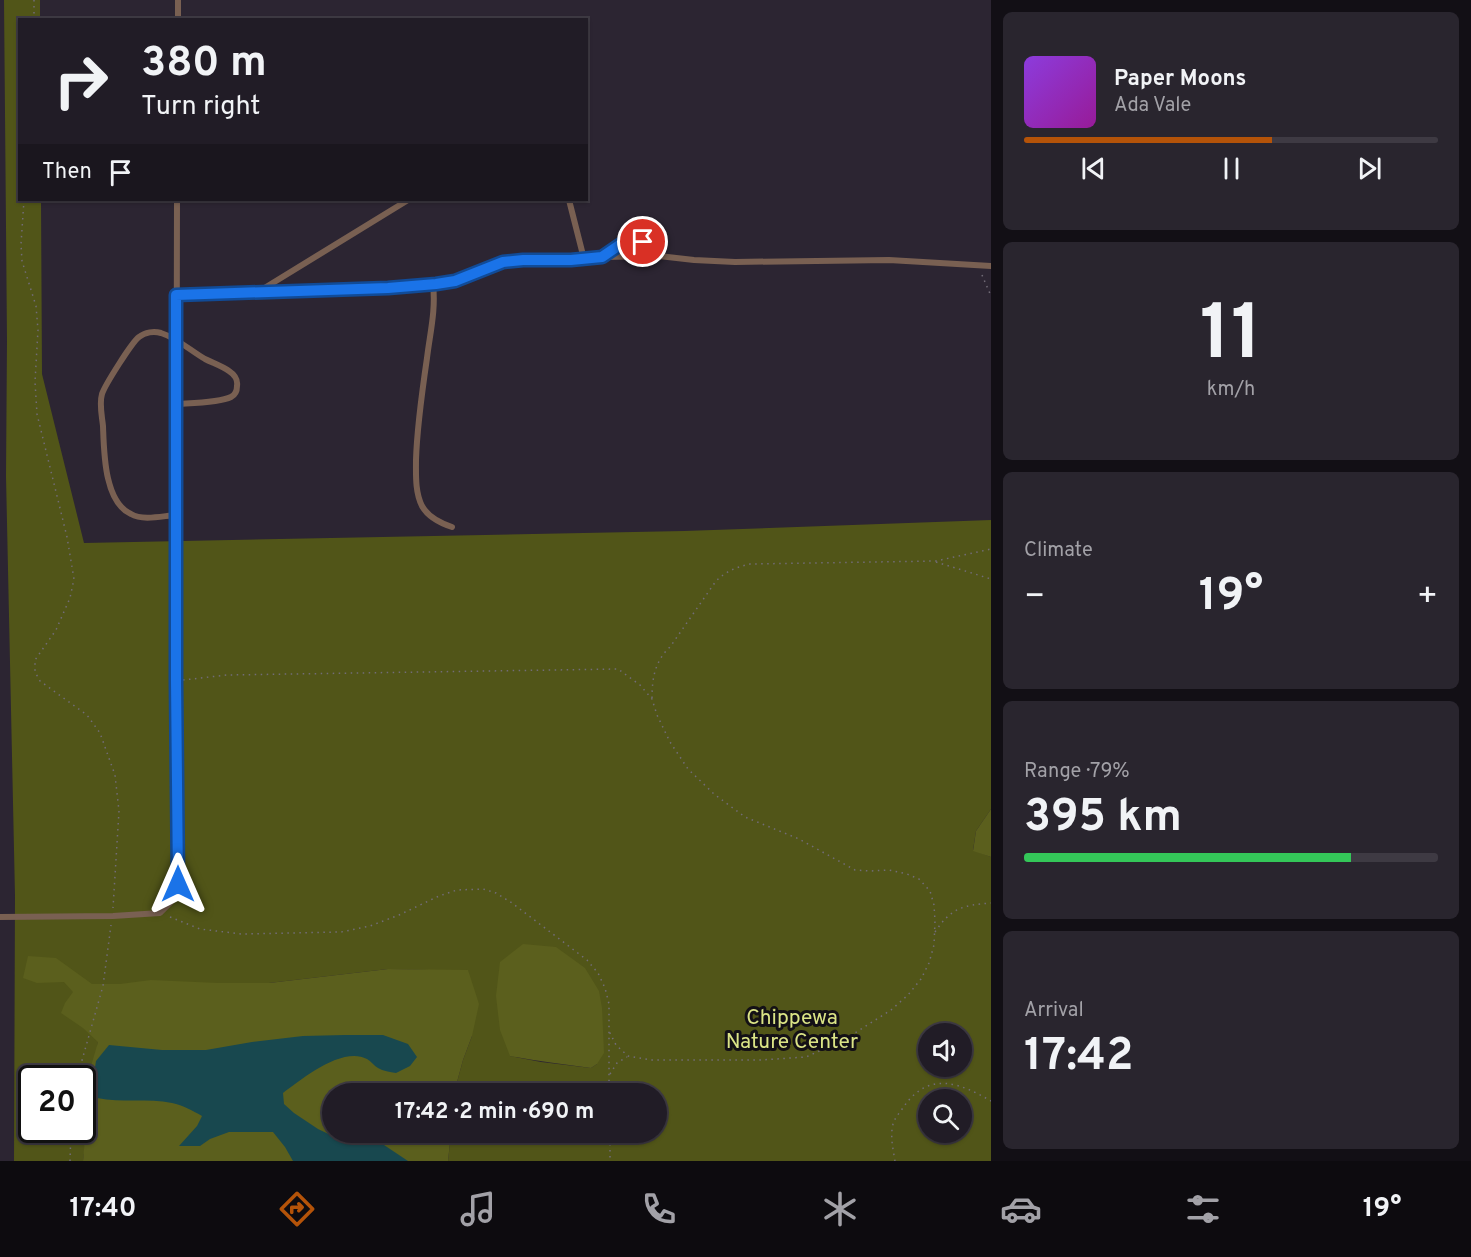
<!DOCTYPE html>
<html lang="en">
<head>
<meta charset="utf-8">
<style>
  body { margin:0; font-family:Overpass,sans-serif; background:#29252e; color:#f1f3f6; height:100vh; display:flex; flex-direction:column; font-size:22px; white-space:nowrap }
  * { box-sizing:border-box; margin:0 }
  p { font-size:20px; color:#a2a1a7 }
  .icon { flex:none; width:33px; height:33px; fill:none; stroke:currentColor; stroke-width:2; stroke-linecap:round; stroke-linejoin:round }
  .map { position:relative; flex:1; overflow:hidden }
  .details { display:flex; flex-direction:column; gap:12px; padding:12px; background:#120f15; width:480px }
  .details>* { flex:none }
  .hud { position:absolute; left:18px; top:18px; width:570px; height:183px; border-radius:0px; box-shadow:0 2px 4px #0004,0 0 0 2px #3e3a43; background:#211c26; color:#f1f3f6; overflow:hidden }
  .buttons { position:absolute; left:918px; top:1023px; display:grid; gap:12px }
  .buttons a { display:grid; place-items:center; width:54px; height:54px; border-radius:50%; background:#211c26; box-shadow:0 2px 4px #0004,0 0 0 2px #3e3a43; font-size:30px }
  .speed { position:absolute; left:18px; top:1065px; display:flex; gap:12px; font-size:30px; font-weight:700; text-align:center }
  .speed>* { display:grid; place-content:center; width:78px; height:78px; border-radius:50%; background:#211c26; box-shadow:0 2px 4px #0004,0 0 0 2px #3e3a43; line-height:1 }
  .speed .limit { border:3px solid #111; border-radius:9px; background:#fff; color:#111 }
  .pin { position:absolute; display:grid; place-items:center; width:51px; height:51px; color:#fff; margin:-26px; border:3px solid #fff; border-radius:50%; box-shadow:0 2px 6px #0007 }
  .me { position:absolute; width:66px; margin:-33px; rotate:0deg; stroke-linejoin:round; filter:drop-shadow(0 0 4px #0008) }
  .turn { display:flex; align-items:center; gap:21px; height:126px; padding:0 24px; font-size:27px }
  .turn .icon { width:78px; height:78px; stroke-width:2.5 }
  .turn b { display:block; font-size:42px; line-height:51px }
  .then { display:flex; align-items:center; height:57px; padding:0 24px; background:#0003; gap:12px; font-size:22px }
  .big { font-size:45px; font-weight:700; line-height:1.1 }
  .details .card { flex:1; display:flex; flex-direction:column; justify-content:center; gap:9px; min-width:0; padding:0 21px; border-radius:9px; background:#29252e }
  .details .dial { align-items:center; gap:0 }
  .dial b { font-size:78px; line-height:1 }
  .song { display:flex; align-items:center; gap:18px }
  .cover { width:72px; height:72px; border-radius:9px; background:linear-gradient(135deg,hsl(270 70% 55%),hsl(300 70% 35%)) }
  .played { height:6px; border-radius:3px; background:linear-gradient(90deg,#b45309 60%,#3e3a43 60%) }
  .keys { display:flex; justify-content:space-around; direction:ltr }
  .heat { display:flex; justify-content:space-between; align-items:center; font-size:33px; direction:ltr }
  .charge { height:9px; border-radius:4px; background:linear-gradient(90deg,#34c759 79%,#3e3a43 0) }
  .trip { position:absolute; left:322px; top:1083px; width:345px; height:60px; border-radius:30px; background:#211c26; box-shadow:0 2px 4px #0004,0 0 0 2px #3e3a43; font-weight:700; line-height:60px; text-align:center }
  .dock { display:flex; height:96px; justify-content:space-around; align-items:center; background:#0d0b0f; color:#a2a1a7 }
  .dock .icon { width:42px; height:42px }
  .dock .current { color:#b45309 }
  .dock b { font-size:27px; color:#f1f3f6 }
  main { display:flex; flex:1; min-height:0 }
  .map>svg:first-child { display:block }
</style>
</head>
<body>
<main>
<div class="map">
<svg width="991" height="1161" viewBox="0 0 991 1161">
  <rect width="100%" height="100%" fill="#2c2532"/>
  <path fill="#515518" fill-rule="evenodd" d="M4,0h36v19l-20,1v180h21l1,174 42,169 600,-12 307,-11v289l-15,22 -3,19 18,7v304h-543l3,-28 206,-1v-38l-203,-1 9,-33 9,-24 -4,-65 -80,-2 -119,14h-51l-120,59 -15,119h-69l1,-265 -9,-420 1,-136zM928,1034h34v32h-34zM510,1056l87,8 -6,4 -50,-6zM32,1078h50v52h-50zM928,1100h34v32h-34z"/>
  <g fill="#5b5f1d">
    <polygon points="991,809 991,857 973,851 976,831"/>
    <path d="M523,944l33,3 29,21 14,23 3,17 2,45 -7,11 -6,4c-27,-4 -54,-7 -81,-12l-10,-26 -4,-34 4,-34z"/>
    <polygon points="28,956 56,958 92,984 120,984 151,980 218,983 269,983 388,969 468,970 479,1004 472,1036 463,1060 454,1093 333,1094 333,1132 451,1133 448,1161 83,1161 85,1137 85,1087 98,1042 83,1028 61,1013 65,1003 73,992 64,982 37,983 23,978"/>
  </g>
  <path fill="#18484f" d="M345,1035h38l25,9 9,13 -7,9 -14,7c-6,-1 -13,-2 -18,-5 -4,-2 -7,-7 -11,-9 -25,-13 -65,20 -84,34l1,11 10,9 24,16 23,11 23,4 20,1 24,16h-115l-8,-14 -12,-15h-44l-19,7 -10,7h-21l18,-20 5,-10c-9,-5 -19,-11 -30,-13 -24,-5 -50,0 -75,-5l-5,-11 4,-26 13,-16 53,5h44l46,-8 51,-6z"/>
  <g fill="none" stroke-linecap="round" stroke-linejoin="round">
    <g stroke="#726c77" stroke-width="1.5" stroke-dasharray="1.5 4.5" stroke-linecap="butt">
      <polyline points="34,0 34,20"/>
      <polyline points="24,200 21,244 22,261 36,306 38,330 35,382 37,414 67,537 74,579 70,598 56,630 35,660 35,672 40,681 87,715 100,733 115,775 119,811 113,908"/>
      <polyline points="982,275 991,296"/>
      <polyline points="936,562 991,579"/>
      <polyline points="183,680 227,675 618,669 640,685 652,699 657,715 670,742 688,769 714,794 745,817 799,839 855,870 871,871 889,870 907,874 919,879 930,891 934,905 935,921 934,945 929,963 921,979 908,995 891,1010 844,1040 806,1057 761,1060 651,1060 628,1056 616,1045 609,1031"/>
      <path d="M652,698c0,-20 3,-37 18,-51l46,-66c10,-10 21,-14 34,-17l186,-3 55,-12"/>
      <polyline points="170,917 200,929 241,934 341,932 370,926 399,915 439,896 457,890 483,889 496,893 512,903 587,960 598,973 605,988 609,1004 609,1094"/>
      <path d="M935,932c16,-24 28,-27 56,-29"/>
      <polyline points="610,1074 617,1063 627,1057"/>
      <polyline points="77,1078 103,986 111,925"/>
      <polyline points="610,1132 610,1161"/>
      <polyline points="70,1161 71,1130"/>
      <path d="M895,1161c-2,-12 -5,-25 -2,-37 2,-7 8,-13 12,-19 25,-34 55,-22 86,-4"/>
    </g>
    <g stroke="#796052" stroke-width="6">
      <polyline points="178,0 178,20"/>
      <polyline points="569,200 584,259"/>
      <path d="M602,257c27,-19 30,-27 57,-1"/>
      <path d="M433,284c3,26 -3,49 -6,74 -5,34 -10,68 -11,102 0,15 -1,32 6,46 6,11 18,17 30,21"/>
      <polyline points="258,292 408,200"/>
      <polyline points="176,295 408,287 455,281 503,262 523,260 571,260 602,257 659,256 694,260 735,262 889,260 991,266"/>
      <path d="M176,515c-14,1 -33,6 -45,-1 -27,-12 -27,-63 -28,-88 -1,-10 -4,-22 -1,-32 3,-9 30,-52 37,-57 6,-5 15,-6 22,-4 16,5 30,18 44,26 8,4 17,7 24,12 6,4 9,8 8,15 0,5 -2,9 -6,11 -12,6 -41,6 -55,7"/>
      <polyline points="0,917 113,916 160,913 172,901 178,884 176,681 177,200"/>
    </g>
  </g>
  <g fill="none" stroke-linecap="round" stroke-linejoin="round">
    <defs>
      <polyline id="route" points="178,884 176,681 176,295 388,288 436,284 455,281 503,262 523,260 571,260 602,257 624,242 638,239 643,242"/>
    </defs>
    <use href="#route" stroke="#114b97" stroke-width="15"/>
    <use href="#route" stroke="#1a73e8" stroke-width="10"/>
  </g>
  <g text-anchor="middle" stroke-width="6" stroke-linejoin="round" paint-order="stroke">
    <g font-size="21" fill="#dbe486" stroke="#131016">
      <text x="792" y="1024">Chippewa<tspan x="792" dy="24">Nature Center</tspan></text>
    </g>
  </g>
</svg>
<div class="buttons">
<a><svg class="icon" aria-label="sound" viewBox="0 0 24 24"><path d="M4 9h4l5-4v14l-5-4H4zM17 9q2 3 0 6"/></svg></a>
<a><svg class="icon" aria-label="search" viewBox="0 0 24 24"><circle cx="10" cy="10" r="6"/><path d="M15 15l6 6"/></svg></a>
</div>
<div class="speed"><div class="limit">20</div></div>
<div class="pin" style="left:643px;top:242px;background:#d93025"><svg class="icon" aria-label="arrive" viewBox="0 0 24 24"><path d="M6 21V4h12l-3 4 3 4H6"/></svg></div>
<svg class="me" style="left:178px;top:884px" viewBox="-20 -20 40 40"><path d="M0-17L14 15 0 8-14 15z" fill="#1a73e8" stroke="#fff" stroke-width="4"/></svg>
<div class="trip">17:42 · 2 min · 690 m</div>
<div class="hud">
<div class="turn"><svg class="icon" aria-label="right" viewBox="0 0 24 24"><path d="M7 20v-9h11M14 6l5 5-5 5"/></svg><div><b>380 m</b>Turn right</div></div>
<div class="then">Then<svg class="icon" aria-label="arrive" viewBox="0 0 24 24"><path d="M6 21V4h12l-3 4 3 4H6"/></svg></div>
</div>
</div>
<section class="details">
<div class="card">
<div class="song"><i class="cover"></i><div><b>Paper Moons</b><p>Ada Vale</p></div></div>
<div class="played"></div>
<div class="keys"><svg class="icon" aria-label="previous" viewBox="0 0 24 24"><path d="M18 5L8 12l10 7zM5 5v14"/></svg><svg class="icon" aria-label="pause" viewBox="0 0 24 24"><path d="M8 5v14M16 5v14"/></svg><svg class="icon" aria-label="next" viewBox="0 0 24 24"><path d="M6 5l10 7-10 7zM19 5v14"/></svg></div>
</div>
<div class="card dial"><b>11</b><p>km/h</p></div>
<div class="card"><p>Climate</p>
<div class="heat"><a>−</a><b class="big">19°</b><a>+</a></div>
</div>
<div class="card"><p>Range · 79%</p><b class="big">395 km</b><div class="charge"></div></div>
<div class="card"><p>Arrival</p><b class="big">17:42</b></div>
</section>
</main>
<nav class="dock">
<b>17:40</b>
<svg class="icon current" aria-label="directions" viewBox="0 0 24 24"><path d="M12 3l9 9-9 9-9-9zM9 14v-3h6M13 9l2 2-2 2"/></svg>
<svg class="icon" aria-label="music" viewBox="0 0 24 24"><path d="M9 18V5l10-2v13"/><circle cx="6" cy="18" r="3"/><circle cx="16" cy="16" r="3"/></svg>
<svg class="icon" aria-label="phone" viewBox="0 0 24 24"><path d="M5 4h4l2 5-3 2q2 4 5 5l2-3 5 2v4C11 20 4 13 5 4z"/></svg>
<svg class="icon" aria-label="climate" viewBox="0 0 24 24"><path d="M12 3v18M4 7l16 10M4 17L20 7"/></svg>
<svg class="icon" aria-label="car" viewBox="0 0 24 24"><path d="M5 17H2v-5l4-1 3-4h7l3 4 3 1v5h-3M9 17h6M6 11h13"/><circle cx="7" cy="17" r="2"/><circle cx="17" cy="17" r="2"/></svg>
<svg class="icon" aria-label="filters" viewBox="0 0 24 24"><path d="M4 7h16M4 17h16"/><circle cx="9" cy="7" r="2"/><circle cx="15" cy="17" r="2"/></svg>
<b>19°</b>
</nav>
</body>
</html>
